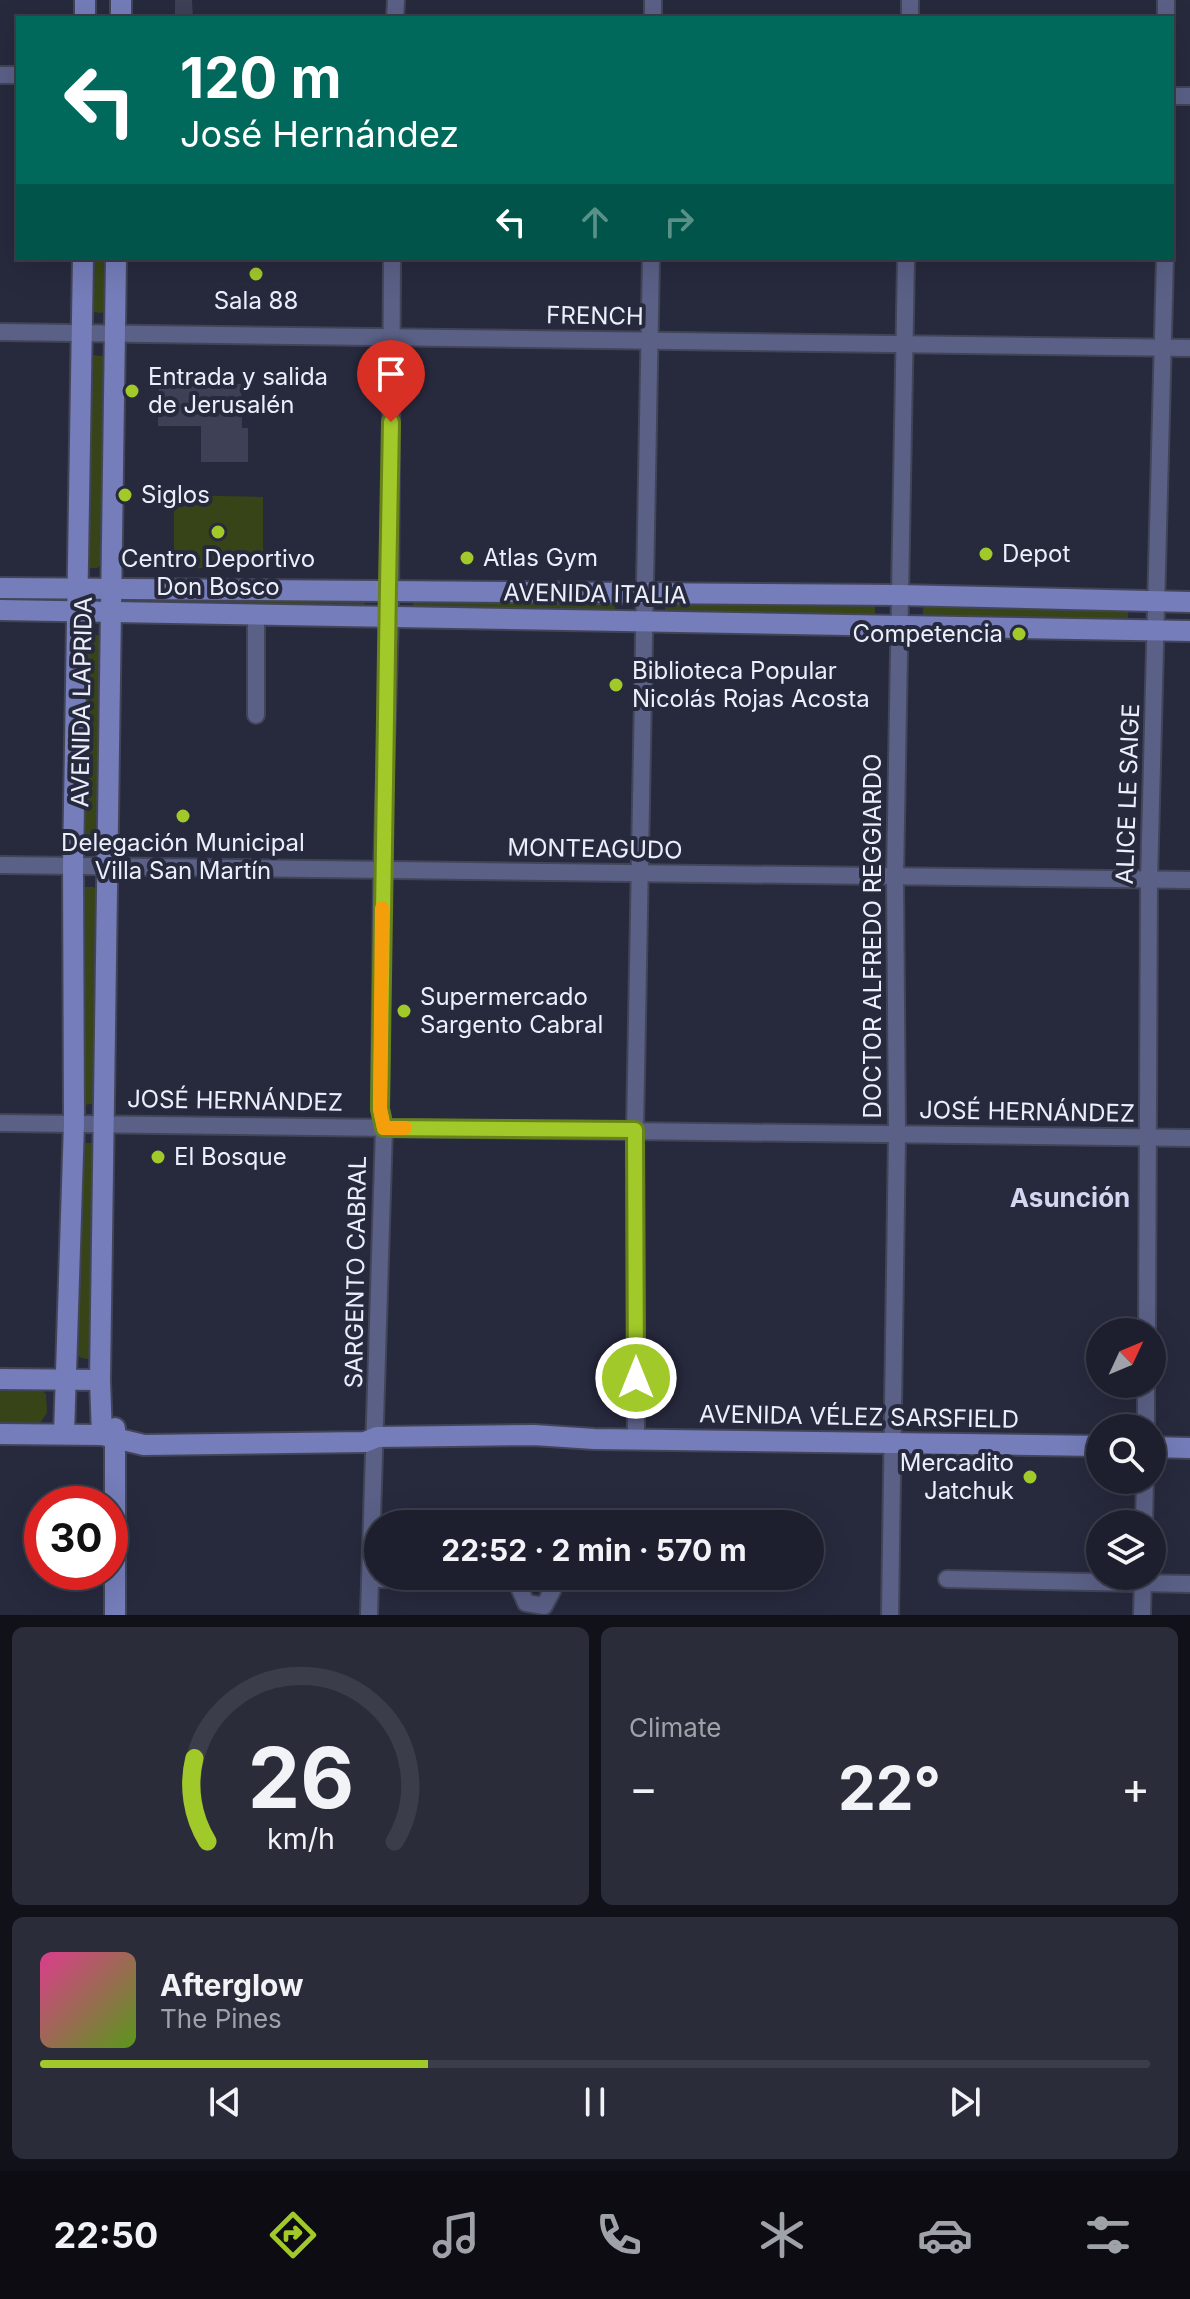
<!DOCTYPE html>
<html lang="en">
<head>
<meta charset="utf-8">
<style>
  body { margin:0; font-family:Inter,sans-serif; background:#2a2c3a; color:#f1f3f6; height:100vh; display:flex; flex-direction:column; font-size:30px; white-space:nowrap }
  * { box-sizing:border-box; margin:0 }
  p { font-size:26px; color:#a0a2aa }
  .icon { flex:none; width:44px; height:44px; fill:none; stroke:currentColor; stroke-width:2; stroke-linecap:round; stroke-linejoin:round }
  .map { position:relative; height:1615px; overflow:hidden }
  .panel { display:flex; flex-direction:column; gap:12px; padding:12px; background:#101119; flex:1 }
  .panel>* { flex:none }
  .banner { position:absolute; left:16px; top:16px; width:1158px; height:244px; border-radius:0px; box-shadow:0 8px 32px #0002,0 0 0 2px #3b3d4a; background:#00695c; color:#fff; overflow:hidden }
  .needle { width:52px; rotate:46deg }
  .tools { position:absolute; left:1086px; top:1318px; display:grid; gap:16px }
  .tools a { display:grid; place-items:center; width:80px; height:80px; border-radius:50%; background:#1d1f2e; box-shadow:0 8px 32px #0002,0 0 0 2px #3b3d4a; font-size:40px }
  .speed { position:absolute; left:24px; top:1486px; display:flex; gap:16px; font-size:40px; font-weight:700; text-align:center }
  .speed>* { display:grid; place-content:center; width:104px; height:104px; border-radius:50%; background:#1d1f2e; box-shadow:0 8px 32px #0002,0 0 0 2px #3b3d4a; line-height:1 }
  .speed .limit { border:12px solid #d22; background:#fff; color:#111 }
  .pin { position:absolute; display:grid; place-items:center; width:68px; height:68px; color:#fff; margin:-82px -34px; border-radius:50% 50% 50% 0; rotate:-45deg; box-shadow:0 0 8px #0007 }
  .pin .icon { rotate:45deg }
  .me { position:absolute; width:88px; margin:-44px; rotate:0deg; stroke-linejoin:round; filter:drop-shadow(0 0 6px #0008) }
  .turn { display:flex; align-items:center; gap:28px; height:168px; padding:0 32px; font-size:36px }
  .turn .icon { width:104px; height:104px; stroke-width:2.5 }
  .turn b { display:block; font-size:56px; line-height:68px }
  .lanes { display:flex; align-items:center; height:76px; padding:0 32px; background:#0003; justify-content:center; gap:40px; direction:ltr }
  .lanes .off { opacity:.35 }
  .big { font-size:60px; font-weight:700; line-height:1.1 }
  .panel .card { flex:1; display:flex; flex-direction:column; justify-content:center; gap:12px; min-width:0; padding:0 28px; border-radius:12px; background:#2a2c3a }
  .panel .dial { align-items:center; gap:0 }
  .dial svg { height:208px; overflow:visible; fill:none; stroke:#3b3d4a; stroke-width:7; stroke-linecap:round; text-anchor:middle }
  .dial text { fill:#f1f3f6; stroke:none }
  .song { display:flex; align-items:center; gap:24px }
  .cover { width:96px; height:96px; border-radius:12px; background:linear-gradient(135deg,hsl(330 70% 55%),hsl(90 70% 35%)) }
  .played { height:8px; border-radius:4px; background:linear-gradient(90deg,#a1c929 35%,#3b3d4a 35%) }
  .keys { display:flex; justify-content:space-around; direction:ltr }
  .heat { display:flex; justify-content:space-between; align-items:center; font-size:44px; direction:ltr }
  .panel .tiles { flex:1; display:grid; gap:12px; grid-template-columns:1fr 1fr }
  .card:last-child { grid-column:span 2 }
  .trip { position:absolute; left:364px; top:1510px; width:460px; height:80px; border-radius:40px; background:#1d1f2e; box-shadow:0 8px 32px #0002,0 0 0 2px #3b3d4a; font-weight:700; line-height:80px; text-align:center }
  .dock { display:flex; height:128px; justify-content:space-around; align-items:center; background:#0c0c12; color:#a0a2aa }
  .dock .icon { width:56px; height:56px }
  .dock .current { color:#a1c929 }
  .dock b { font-size:36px; color:#f1f3f6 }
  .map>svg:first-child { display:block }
</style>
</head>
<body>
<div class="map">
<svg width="1190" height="1615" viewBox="0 0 1190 1615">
  <rect width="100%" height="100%" fill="#27293d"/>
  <g fill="#374417">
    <polygon points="88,258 108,258 107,307 102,313 92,312"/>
    <polygon points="93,355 102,356 106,361 104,562 97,568 88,568 87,361"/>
    <polygon points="174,495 263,497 263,569 174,568"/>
    <polygon points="155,597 363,599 365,602 363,609 154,606 152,599"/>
    <rect x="413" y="602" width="202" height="10"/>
    <polygon points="665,602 875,605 875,618 665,615"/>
    <polygon points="923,606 1128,609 1128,621 923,618"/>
    <polygon points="90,632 104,638 100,842 95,847 86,847 79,840 86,635"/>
    <polygon points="83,887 94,887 98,894 96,1098 92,1104 83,1105 79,892"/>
    <polygon points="80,1143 93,1143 96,1147 93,1353 88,1359 81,1358 76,1354"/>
    <polygon points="0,1384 36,1385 46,1394 47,1413 38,1426 0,1426"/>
  </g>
  <g fill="#3e4156">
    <polygon points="175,0 192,0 193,18 175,18"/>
    <polygon points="159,379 192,379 192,384 241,384 242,428 248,428 248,462 201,462 201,426 158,426"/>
  </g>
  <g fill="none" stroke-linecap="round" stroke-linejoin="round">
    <defs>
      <g id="street">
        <polyline points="395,18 396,0"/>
        <polyline points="653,18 653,0"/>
        <polyline points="910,18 910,0"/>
        <polyline points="1166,18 1166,0"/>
        <polyline points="0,75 18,75"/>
        <polyline points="1172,96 1190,96"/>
        <polyline points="0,332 1190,348"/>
        <polyline points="256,715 256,615"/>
        <polyline points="0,865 1190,880"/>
        <polyline points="0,1123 1190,1138"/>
        <polyline points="1147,1332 1149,880 1165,258"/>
        <polyline points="1146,1428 1146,1384"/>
        <polyline points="636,1440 635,1130 651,258"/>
        <polyline points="1144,1524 1145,1480"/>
        <polyline points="370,1579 537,1576 552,1591 544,1606 526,1603 514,1576"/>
        <polyline points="947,1579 1190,1584"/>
        <polyline points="369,1615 384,1128 380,1109 382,872 390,616 392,258"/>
        <polyline points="890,1615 897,1134 895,877 906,258"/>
        <polyline points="1142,1615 1143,1576"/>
      </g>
      <g id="secondary">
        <polyline points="85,18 85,0"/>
        <polyline points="121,18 121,0"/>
        <polyline points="0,588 899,595 1190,602"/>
        <polyline points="0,610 1190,631"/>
        <polyline points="0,1379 100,1380"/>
        <polyline points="115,1428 115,1615"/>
        <polyline points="0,1434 102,1435 144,1445 365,1442 377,1437 534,1435 594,1439 1100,1446"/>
        <polyline points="64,1434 74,1123 73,866 83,258"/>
        <polyline points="102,1435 100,1380 116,258"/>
        <polyline points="1152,1447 1190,1448"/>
      </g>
    </defs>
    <use href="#street" stroke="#424558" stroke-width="20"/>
    <use href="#secondary" stroke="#424558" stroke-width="24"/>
    <use href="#street" stroke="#5b6087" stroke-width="16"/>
    <use href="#secondary" stroke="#757dba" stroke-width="20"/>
  </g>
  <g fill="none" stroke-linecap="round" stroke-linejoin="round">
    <defs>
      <path id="route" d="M391,422c-4,229 -9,458 -11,687l4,19 251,2 1,248"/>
    </defs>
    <use href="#route" stroke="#69831b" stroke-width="20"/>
    <use href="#route" stroke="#a1c929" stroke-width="14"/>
    <polyline stroke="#f59e0b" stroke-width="14" points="382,908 380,1109 384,1128 405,1128"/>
  </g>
  <g fill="#a1c929" stroke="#27293d" stroke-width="3">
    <circle cx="256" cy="274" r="8"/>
    <circle cx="132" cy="391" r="8"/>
    <circle cx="125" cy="495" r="8"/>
    <circle cx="218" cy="532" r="8"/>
    <circle cx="986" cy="554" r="8"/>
    <circle cx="467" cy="558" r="8"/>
    <circle cx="1019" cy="634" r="8"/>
    <circle cx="616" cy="685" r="8"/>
    <circle cx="183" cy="816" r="8"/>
    <circle cx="404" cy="1011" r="8"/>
    <circle cx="158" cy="1157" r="8"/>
    <circle cx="1030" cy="1477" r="8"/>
  </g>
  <g text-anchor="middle" stroke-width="8" stroke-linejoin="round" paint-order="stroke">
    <g font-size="24" fill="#ebeefb" stroke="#27293d" text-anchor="start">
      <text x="256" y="309" text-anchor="middle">Sala 88</text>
      <text x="148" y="385">Entrada y salida<tspan x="148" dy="28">de Jerusalén</tspan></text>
      <text x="141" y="503">Siglos</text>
      <text x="1002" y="562">Depot</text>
      <text x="483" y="566">Atlas Gym</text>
      <text x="218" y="567" text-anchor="middle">Centro Deportivo<tspan x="218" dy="28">Don Bosco</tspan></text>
      <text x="1003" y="642" text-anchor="end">Competencia</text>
      <text x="632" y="679">Biblioteca Popular<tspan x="632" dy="28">Nicolás Rojas Acosta</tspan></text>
      <text x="183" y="851" text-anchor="middle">Delegación Municipal<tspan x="183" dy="28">Villa San Martín</tspan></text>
      <text x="420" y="1005">Supermercado<tspan x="420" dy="28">Sargento Cabral</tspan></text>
      <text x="174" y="1165">El Bosque</text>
      <text x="1014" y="1471" text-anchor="end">Mercadito<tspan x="1014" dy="28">Jatchuk</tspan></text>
    </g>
    <g font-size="24" fill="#ebeefb" stroke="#27293d">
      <text transform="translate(595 316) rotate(1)" y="8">FRENCH</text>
      <text transform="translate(595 594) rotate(1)" y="8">AVENIDA ITALIA</text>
      <text transform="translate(82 702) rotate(-89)" y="8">AVENIDA LAPRIDA</text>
      <text transform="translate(1128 794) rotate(-88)" y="8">ALICE LE SAIGE</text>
      <text transform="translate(595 849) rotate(1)" y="8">MONTEAGUDO</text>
      <text transform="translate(873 936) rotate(-90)" y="8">DOCTOR ALFREDO REGGIARDO</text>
      <text transform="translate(235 1101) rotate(1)" y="8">JOSÉ HERNÁNDEZ</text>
      <text transform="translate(1027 1112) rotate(1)" y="8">JOSÉ HERNÁNDEZ</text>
      <text transform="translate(356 1272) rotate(-89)" y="8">SARGENTO CABRAL</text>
      <text transform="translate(859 1417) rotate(1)" y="8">AVENIDA VÉLEZ SARSFIELD</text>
    </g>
    <g font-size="26" font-weight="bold" fill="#d2d6f0" stroke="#27293d">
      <text x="1070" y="1207">Asunción</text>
    </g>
  </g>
</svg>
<div class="tools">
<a><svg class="needle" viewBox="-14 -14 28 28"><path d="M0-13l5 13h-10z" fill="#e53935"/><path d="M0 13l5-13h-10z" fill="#a0a2aa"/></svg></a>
<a><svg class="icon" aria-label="search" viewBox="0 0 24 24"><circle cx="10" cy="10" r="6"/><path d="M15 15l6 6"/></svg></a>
<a><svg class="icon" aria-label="layers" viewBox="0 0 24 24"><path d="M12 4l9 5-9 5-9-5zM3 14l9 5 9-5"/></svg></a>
</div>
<div class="speed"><div class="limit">30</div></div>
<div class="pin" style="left:391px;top:422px;background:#d93025"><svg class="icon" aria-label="arrive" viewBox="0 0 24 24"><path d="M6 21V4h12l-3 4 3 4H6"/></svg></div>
<svg class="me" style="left:636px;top:1378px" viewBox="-20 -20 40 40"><circle r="17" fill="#a1c929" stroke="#fff" stroke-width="3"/><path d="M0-11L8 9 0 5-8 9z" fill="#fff"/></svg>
<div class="trip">22:52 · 2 min · 570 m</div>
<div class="banner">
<div class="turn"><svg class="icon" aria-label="left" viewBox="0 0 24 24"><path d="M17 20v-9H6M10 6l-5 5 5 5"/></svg><div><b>120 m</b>José Hernández</div></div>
<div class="lanes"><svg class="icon" aria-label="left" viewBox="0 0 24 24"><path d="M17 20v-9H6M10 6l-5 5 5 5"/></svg><svg class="icon off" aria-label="ahead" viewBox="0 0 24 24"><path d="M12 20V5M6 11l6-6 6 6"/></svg><svg class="icon off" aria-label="right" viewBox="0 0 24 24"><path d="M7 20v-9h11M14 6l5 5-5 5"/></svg></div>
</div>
</div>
<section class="panel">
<div class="tiles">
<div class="card dial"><svg viewBox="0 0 100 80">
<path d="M14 69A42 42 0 1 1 86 69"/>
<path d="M14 69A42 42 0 0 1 9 37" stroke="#a1c929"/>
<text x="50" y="56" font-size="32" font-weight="700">26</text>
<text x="50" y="72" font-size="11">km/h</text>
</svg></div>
<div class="card"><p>Climate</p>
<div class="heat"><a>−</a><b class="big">22°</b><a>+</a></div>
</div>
<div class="card">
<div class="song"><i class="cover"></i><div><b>Afterglow</b><p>The Pines</p></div></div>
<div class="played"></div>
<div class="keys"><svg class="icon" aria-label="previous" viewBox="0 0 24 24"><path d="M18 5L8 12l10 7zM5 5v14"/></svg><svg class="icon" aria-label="pause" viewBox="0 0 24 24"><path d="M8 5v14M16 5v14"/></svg><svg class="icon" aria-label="next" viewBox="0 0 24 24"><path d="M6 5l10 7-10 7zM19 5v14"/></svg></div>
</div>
</div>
</section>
<nav class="dock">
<b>22:50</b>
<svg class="icon current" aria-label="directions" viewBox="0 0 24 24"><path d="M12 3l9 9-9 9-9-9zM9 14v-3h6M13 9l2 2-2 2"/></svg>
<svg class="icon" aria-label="music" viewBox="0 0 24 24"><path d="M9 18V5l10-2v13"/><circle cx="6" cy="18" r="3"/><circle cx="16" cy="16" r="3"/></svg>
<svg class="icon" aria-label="phone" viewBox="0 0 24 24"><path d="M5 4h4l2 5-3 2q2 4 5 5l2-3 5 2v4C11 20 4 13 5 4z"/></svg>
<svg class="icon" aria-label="climate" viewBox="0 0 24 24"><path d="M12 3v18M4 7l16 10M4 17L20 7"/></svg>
<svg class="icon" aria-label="car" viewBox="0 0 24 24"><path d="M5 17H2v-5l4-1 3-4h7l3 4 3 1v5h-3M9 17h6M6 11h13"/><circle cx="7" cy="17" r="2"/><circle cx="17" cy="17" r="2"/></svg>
<svg class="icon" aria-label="filters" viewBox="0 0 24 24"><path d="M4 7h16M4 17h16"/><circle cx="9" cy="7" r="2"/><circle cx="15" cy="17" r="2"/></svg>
</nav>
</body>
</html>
